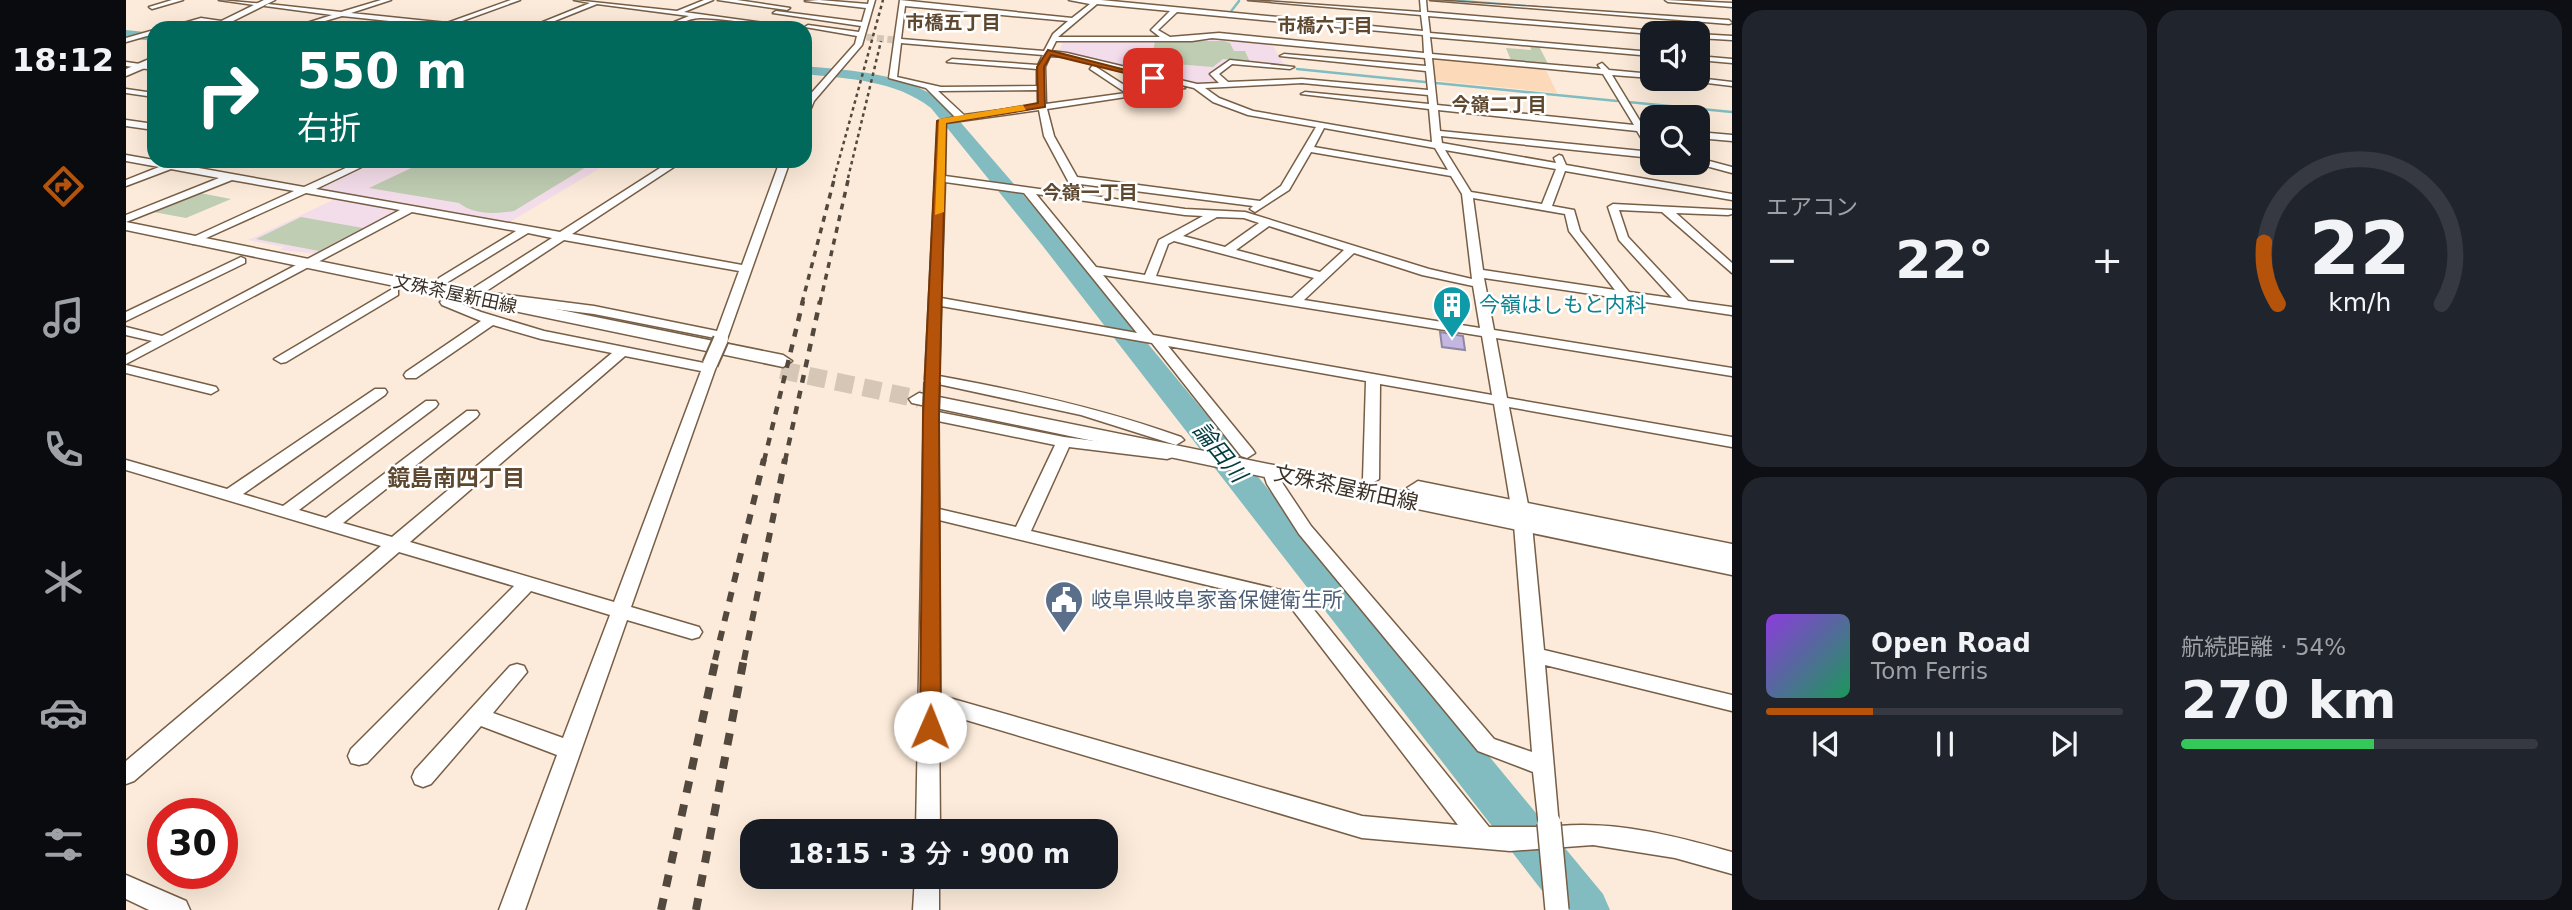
<!DOCTYPE html>
<html lang="ja">
<head>
<meta charset="utf-8">
<style>
  body { margin:0; font-family:"DejaVu Sans","Noto Sans JP",sans-serif; background:#20242c; color:#f1f3f6; height:100vh; display:flex; flex-direction:column; font-size:26px; white-space:nowrap }
  * { box-sizing:border-box; margin:0 }
  p { font-size:23px; color:#9ea1a6 }
  .icon { flex:none; width:38px; height:38px; fill:none; stroke:currentColor; stroke-width:2; stroke-linecap:round; stroke-linejoin:round }
  .map { position:relative; flex:1; overflow:hidden }
  .details { display:flex; flex-direction:column; gap:10px; padding:10px; background:#0d0f14; width:840px }
  .details>* { flex:none }
  .banner { position:absolute; left:21px; top:21px; width:665px; height:147px; border-radius:21px; box-shadow:0 7px 28px #0002; background:#00695c; color:#fff; overflow:hidden }
  .controls { position:absolute; left:1514px; top:21px; display:grid; gap:14px }
  .controls a { display:grid; place-items:center; width:70px; height:70px; border-radius:14px; background:#171b24; box-shadow:0 7px 28px #0002; font-size:35px }
  .speed { position:absolute; left:21px; top:798px; display:flex; gap:14px; font-size:35px; font-weight:700; text-align:center }
  .speed>* { display:grid; place-content:center; width:91px; height:91px; border-radius:50%; background:#171b24; box-shadow:0 7px 28px #0002; line-height:1 }
  .speed .limit { border:10px solid #d22; background:#fff; color:#111 }
  .pin { position:absolute; display:grid; place-items:center; width:60px; height:60px; color:#fff; margin:-30px; border-radius:14px; box-shadow:0 4px 10px #0006 }
  .me { position:absolute; width:77px; margin:-38px; rotate:1deg; stroke-linejoin:round; filter:drop-shadow(0 0 5px #0008) }
  .turn { display:flex; align-items:center; gap:24px; height:147px; padding:0 35px; font-size:32px }
  .turn .icon { width:91px; height:91px; stroke-width:2.5 }
  .turn b { display:block; font-size:49px; line-height:60px }
  .big { font-size:52px; font-weight:600; line-height:1.1 }
  .details .widget { flex:1; display:flex; flex-direction:column; justify-content:center; gap:10px; min-width:0; padding:0 24px; border-radius:21px; background:#20242c }
  .details .dial { align-items:center; gap:0 }
  .dial svg { height:182px; overflow:visible; fill:none; stroke:#363941; stroke-width:7; stroke-linecap:round; text-anchor:middle }
  .dial text { fill:#f1f3f6; stroke:none }
  .song { display:flex; align-items:center; gap:21px }
  .cover { width:84px; height:84px; border-radius:10px; background:linear-gradient(135deg,hsl(270 70% 55%),hsl(150 70% 35%)) }
  .played { height:7px; border-radius:4px; background:linear-gradient(90deg,#b45309 30%,#363941 30%) }
  .keys { display:flex; justify-content:space-around; direction:ltr }
  .heat { display:flex; justify-content:space-between; align-items:center; font-size:38px; direction:ltr }
  .charge { height:10px; border-radius:5px; background:linear-gradient(90deg,#34c759 54%,#363941 0) }
  .details .tiles { flex:1; display:grid; gap:10px; grid-template-columns:repeat(2,1fr) }
  .trip { position:absolute; left:614px; top:819px; width:378px; height:70px; border-radius:21px; background:#171b24; box-shadow:0 7px 28px #0002; font-weight:600; line-height:70px; text-align:center }
  main { display:flex; flex:1; min-height:0 }
  .tab-bar { display:flex; flex-direction:column; width:126px; justify-content:space-around; align-items:center; background:#090b0e; color:#9ea1a6 }
  .tab-bar .icon { width:49px; height:49px }
  .tab-bar .on { color:#b45309 }
  .tab-bar b { font-size:32px; color:#f1f3f6 }
  .map>svg:first-child { display:block }
</style>
</head>
<body>
<main>
<nav class="tab-bar">
<b>18:12</b>
<svg class="icon on" aria-label="directions" viewBox="0 0 24 24"><path d="M12 3l9 9-9 9-9-9zM9 14v-3h6M13 9l2 2-2 2"/></svg>
<svg class="icon" aria-label="music" viewBox="0 0 24 24"><path d="M9 18V5l10-2v13"/><circle cx="6" cy="18" r="3"/><circle cx="16" cy="16" r="3"/></svg>
<svg class="icon" aria-label="phone" viewBox="0 0 24 24"><path d="M5 4h4l2 5-3 2q2 4 5 5l2-3 5 2v4C11 20 4 13 5 4z"/></svg>
<svg class="icon" aria-label="climate" viewBox="0 0 24 24"><path d="M12 3v18M4 7l16 10M4 17L20 7"/></svg>
<svg class="icon" aria-label="car" viewBox="0 0 24 24"><path d="M5 17H2v-5l4-1 3-4h7l3 4 3 1v5h-3M9 17h6M6 11h13"/><circle cx="7" cy="17" r="2"/><circle cx="17" cy="17" r="2"/></svg>
<svg class="icon" aria-label="filters" viewBox="0 0 24 24"><path d="M4 7h16M4 17h16"/><circle cx="9" cy="7" r="2"/><circle cx="15" cy="17" r="2"/></svg>
</nav>
<div class="map">
<svg width="1606" height="910" viewBox="0 0 1606 910">
  <rect width="100%" height="100%" fill="#fcebda"/>
  <polygon fill="#fcdab9" points="1306,58 1419,68 1431,93 1312,81 1309,80"/>
  <g fill="#f4ddea">
    <polygon points="1081,38 1146,44 1159,66 1100,60 1099,64 1085,74 1097,83 1069,85 934,50 937,41"/>
    <polygon points="252,161 486,161 382,223 192,190"/>
    <polygon points="209,199 275,211 194,254 154,250 158,247 122,240"/>
  </g>
  <g fill="#bfcdb2">
    <polygon points="1029,41 1098,41 1104,43 1108,51 1119,51 1124,62 1097,59 1087,67 1025,62"/>
    <polygon points="1404,45 1413,46 1423,66 1386,63 1380,48 1405,50"/>
    <path d="M300,161h170l-82,50c-18,3 -40,4 -55,-8l-90,-15z"/>
    <polygon points="69,192 105,199 60,218 22,211"/>
    <polygon points="175,217 237,228 193,251 130,239"/>
  </g>
  <g fill="none" stroke-linecap="round" stroke-linejoin="round">
    <g stroke="#82bcc0" stroke-width="2.5">
      <polyline points="1322,0 1437,9"/>
      <polyline points="1103,14 1113,1"/>
      <polyline points="1171,69 1299,82"/>
      <polyline points="1310,83 1491,101"/>
      <polyline points="1502,102 1606,112"/>
    </g>
    <g fill="#82bcc0" fill-rule="evenodd">
      <polygon points="0,30 28,33 28,41 0,38"/>
      <path d="M679,66c48,5 98,6 138,36l115,133 545,659 7,16h-53l-515,-665 -111,-137c-36,-28 -82,-29 -126,-34z"/>
    </g>
  </g>
  <polygon fill="#c3b6e0" stroke="#8f86a6" stroke-width="2" points="1314,332 1337,336 1339,350 1316,347"/>
  <g fill="none" stroke-linecap="round" stroke-linejoin="round">
    <polyline stroke="#d6c6b6" stroke-width="7" stroke-dasharray="7 3.5" stroke-linecap="butt" points="730,36 777,41"/>
    <polyline stroke="#d6c6b6" stroke-width="18" stroke-dasharray="18 10" stroke-linecap="butt" points="655,370 793,399"/>
    <defs>
      <g id="minor">
        <polygon points="46,0 57,0 26,9 23,7"/>
        <polygon points="93,0 139,4 136,6"/>
        <polygon points="255,0 265,0 225,13 321,23 385,0 394,0 328,24 351,28 329,28 216,16 175,28 165,28 206,15 139,6 142,4 215,12"/>
        <path d="M448,0l103,11 27,-11h9l-29,12 117,16c-33,0 -66,-9 -99,-10 -14,-1 -27,10 -42,10l29,-12 -92,-12 -60,24h-9l62,-25z"/>
        <polygon points="592,0 611,0 664,8 661,10"/>
        <polygon points="693,0 742,4 743,0 749,0 736,45 688,101 683,113 679,116 681,98 729,44 731,36 679,27 682,25 733,32 735,26 647,13 650,11 736,22 740,8 679,1"/>
        <path d="M774,0l172,18 18,-14 -21,-4h32l322,31 -2,-16 -173,-15 173,12 -1,-12h6l1,12 242,20 -17,2 -224,-18 2,17 222,19v4l-222,-19 2,17 169,15 -3,-4 4,-2 7,7 43,4v4l-40,-3 31,51 9,1v6l-6,-1 6,9v11l-3,-1 -12,-20 -199,-21 2,21 212,21v6l-211,-22 1,7 114,20 -2,-5 5,-3 3,1 4,9 166,29v6l-167,-29 -13,35 22,4 6,21 49,61 43,6 -53,-58 -11,-33 5,-3 119,6v4l-4,1 -52,-2 56,50v10l-70,-61 -43,-2 9,27 60,64 44,6v8l-248,-37 10,52 238,38v8l-236,-38 11,60 225,39v10l-223,-40 23,118 12,125 188,45v16l-187,-46 14,161c59,-5 116,10 173,26v22l-57,-16 -82,-13 -83,6 -148,-13 -423,-126 1,119h-24l8,-419 7,-4 7,4 126,25 109,14 2,3 -2,3 -6,2 -98,-12 -38,84 271,64 187,232h50l-6,-55 -55,-21 -179,-217 -32,-50 -4,-12 2,-4h12l6,16 28,42 183,213 38,13 -18,-227 -20,-121 -114,-20 -1,95 -8,5 -8,-5 3,-98 -198,-35 85,104 2,3 -8,5 -6,-2 -89,-113 -211,-37 -2,70c83,15 164,33 242,61l3,3 -8,5 -95,-30 -143,-31 -11,1 -2,-6 13,-258 17,-4 -29,-29 -37,-10zM971,4l73,7 -19,19 9,7h-102zM779,6l163,15 -15,13 -9,17 -143,-12zM1051,12l246,23 1,18 -205,-20 -49,4 -12,-7zM1086,38l213,20 1,8 -142,-12 -4,2 146,15 2,19 -126,-11 -74,3 -9,-8 13,-10 58,5 4,-2 -64,-7 -20,14 9,9 -22,1 -130,-31 -16,-2 5,-10h136zM775,43l142,12 -5,10 -86,-6 -5,3 90,7v17l-96,1 -44,-10zM924,56l17,1 127,31 19,14 35,13 68,12 -35,59 -21,15 -183,-24 -23,-41 -7,-27 138,-21 -4,-2 -46,6 -42,-27 -3,4 36,24 -80,11 -1,-37zM1306,58l171,16 31,51 -197,-20zM1176,83l126,12 1,9 -124,-12 -4,2 128,15 3,33 -179,-31 -34,-13 -14,-10zM912,90v15l-74,10 -26,-24zM913,110l5,26 31,58 -130,-18 1,-53zM1198,128l111,20 13,22 -134,-23zM1319,150l111,19 -14,35 -71,-12zM1185,152l140,24 11,18 10,85 -43,-10 -184,-57 -60,-3 -98,-14 -7,-11 173,22 -3,3 5,3 34,-22zM819,182l79,11 113,140 -196,-35zM910,194l149,21 18,1 -44,24 -14,35 -49,-8zM1347,198l92,16 4,17 46,59 -132,-20zM1091,217l27,1 15,5 -34,24 -42,-11zM1143,226l75,24 -24,22 -84,-22zM1048,241l140,37 -22,20 -136,-22 12,-32zM1228,253l68,22 51,11 7,42 -176,-28zM977,275l379,61 10,59 -339,-60zM812,421l117,24 -39,82 -77,-18zM813,520l350,85 169,220 -96,-9 -423,-121z"/>
        <polygon points="1304,0 1603,20 1606,23 1603,24"/>
        <polygon points="1539,0 1606,3 1606,7 1542,2"/>
        <polygon points="75,18 102,22 99,24 75,22 40,28"/>
        <polygon points="28,30 28,34 0,42 0,38"/>
        <polygon points="1572,34 1606,36 1606,40 1572,38"/>
        <polygon points="1572,56 1606,59 1606,63 1572,60"/>
        <polygon points="0,62 28,66 28,70 0,66"/>
        <polygon points="1572,78 1606,82 1606,86 1548,79"/>
        <polygon points="0,89 28,93 28,97 0,93"/>
        <polygon points="0,120 28,124 28,130 0,126"/>
        <polygon points="1572,132 1606,135 1606,141 1572,138"/>
        <path d="M0,155l178,32 57,-26h13l-58,28 244,43 111,-71h12l-111,73 170,31 38,-104h10l-64,181 -5,1 -6,-5 -121,-24 -127,-16v-6l85,-54 -24,-5 -85,52 -6,-4 2,-3 77,-47 -104,-19 -286,152v-9l26,-14 -26,-6v-8l36,9 238,-126 -94,-17 -113,51 -6,-3 2,-2 105,-48 -62,-11 -106,42v-7l93,-37 -48,-9 -45,17v-6l33,-13 -33,-6zM438,240l175,31 -22,60 -123,-25 -109,-14z"/>
        <polygon points="1572,158 1606,167 1606,173 1569,163 1572,163"/>
        <polygon points="115,257 119,259 119,263 0,321 0,312"/>
        <polygon points="268,288 272,289 272,295 160,362 155,363 148,359"/>
        <path d="M320,298l35,14 63,19 160,32 6,-3 7,4 -86,243 68,20 3,5 -3,5 -7,2 -65,-19 -102,290h-26l58,-155 -76,-29 -50,58 -8,3 -8,-3 -3,-7 3,-7 95,-104 7,-2 7,2 3,6 -34,41 70,25 47,-123 -79,-24 -164,172 -8,2 -8,-2 -3,-7 3,-7 163,-163 -115,-34 -265,229 -8,3v-23l255,-215 -255,-76v-10l101,29 148,-100h10l2,3 -2,3 -142,99 40,12 143,-105h10l2,3 -2,3 -137,103 27,8 141,-107h10l2,3 -2,3 -134,106 49,14 220,-184 -71,-14 -48,-14 -77,53h-10l-2,-3 2,-3 75,-51 -39,-16 -2,-3zM499,356l76,15 -87,231 -204,-60z"/>
        <polygon points="0,365 90,387 92,390 85,394 0,373"/>
        <polygon points="0,875 60,901 64,910 23,910 0,899"/>
        <polygon points="789,877 813,877 813,910 787,910"/>
      </g>
      <g id="major">
        <polygon points="138,0 149,0 93,28 81,28"/>
        <polygon points="28,57 28,64 0,76 0,69"/>
        <polygon points="0,222 657,355 666,361 657,367 0,230"/>
        <polygon points="793,393 1290,494 1281,488 1292,481 1606,544 1606,575 786,403 783,399"/>
      </g>
    </defs>
    <use href="#minor" stroke="#775e46" stroke-width="3"/>
    <use href="#major" stroke="#775e46" stroke-width="3"/>
    <use href="#minor" fill="#fff" fill-rule="evenodd"/>
    <use href="#major" fill="#fff" fill-rule="evenodd"/>
    <g stroke="#53483d" stroke-width="2.5" stroke-dasharray="3.5 3.5" stroke-linecap="butt">
      <polyline points="708,178 757,0"/>
      <polyline points="722,178 755,41"/>
    </g>
    <g stroke="#53483d" stroke-width="3.5" stroke-dasharray="6 6" stroke-linecap="butt">
      <polyline points="676,303 709,176"/>
      <polyline points="694,303 723,176"/>
    </g>
    <g stroke="#53483d" stroke-width="4.5" stroke-dasharray="8 8" stroke-linecap="butt">
      <polyline points="638,461 677,301"/>
      <polyline points="659,461 694,301"/>
    </g>
    <g stroke="#53483d" stroke-width="6" stroke-dasharray="10 10" stroke-linecap="butt">
      <polyline points="589,660 638,459"/>
      <polyline points="618,660 659,459"/>
    </g>
    <g stroke="#53483d" stroke-width="8" stroke-dasharray="12 12" stroke-linecap="butt">
      <polyline points="535,910 590,658"/>
      <polyline points="570,910 618,658"/>
    </g>
    <defs>
      <g id="minor-bridge-far1">
        <polyline points="584,364 595,339"/>
        <polyline points="805,412 806,382"/>
      </g>
      <polyline id="minor-bridge" points="1423,823 1431,910"/>
    </defs>
    <use href="#minor-bridge-far1" stroke="#775e46" stroke-width="18" stroke-linecap="butt"/>
    <use href="#minor-bridge" stroke="#775e46" stroke-width="26" stroke-linecap="butt"/>
    <use href="#minor-bridge-far1" stroke="#fff" stroke-width="14"/>
    <use href="#minor-bridge" stroke="#fff" stroke-width="23"/>
  </g>
  <polygon fill="#b45309" stroke="#753606" stroke-width="2" points="922,50 1031,78 1027,80 925,55 918,67 919,107 820,123 813,415 815,727 812,733 804,736 797,733 794,727 797,415 811,121 912,103 911,67"/>
  <polygon fill="#f59e0b" points="897,105 900,110 820,123 818,212 809,215 813,119"/>
  <defs>
    <symbol id="building-pin" viewBox="-11 -11 22 30"><path d="M0 17L-7.5 6A9.5 9.5 0 1 1 7.5 6Z" fill="#0f9aa8" stroke="#fff"/><path d="M-4-6H4V6H1V3H-1V6H-4ZM-2.5-4.3h1.7v1.8h-1.7ZM.8-4.3h1.7v1.8H.8ZM-2.5-1h1.7V.8h-1.7ZM.8-1h1.7V.8H.8Z" fill="#fff"/></symbol>
    <symbol id="civic-pin" viewBox="-11 -11 22 30"><path d="M0 17L-7.5 6A9.5 9.5 0 1 1 7.5 6Z" fill="#5c6f8a" stroke="#fff"/><path d="M-.6-6.5H3V-4.5H.6V-3L4-1V1h2V6H-6V1h2V-1L-.6-3ZM-1.2 2.5V6h2.4V2.5Z" fill="#fff"/></symbol>
  </defs>
  <g fill-rule="evenodd">
    <use href="#building-pin" x="1304" y="283" width="44" height="60"/>
    <use href="#civic-pin" x="916" y="578" width="44" height="60"/>
  </g>
  <g text-anchor="middle" stroke-width="5" stroke-linejoin="round" paint-order="stroke">
    <g font-size="18" fill="#3c3127" stroke="#fff">
      <text transform="translate(329 294) rotate(12)" y="6">文殊茶屋新田線</text>
    </g>
    <g font-size="19" font-weight="bold" fill="#5f4830" stroke="#fff">
      <text x="827" y="29">市橋五丁目</text>
      <text x="1199" y="32">市橋六丁目</text>
      <text x="1373" y="111">今嶺二丁目</text>
      <text x="964" y="199">今嶺一丁目</text>
    </g>
    <g font-size="21" fill="#0d838f" stroke="#fff" text-anchor="start">
      <text x="1353" y="312">今嶺はしもと内科</text>
    </g>
    <g font-size="21" fill="#3c3127" stroke="#fff">
      <text transform="translate(1220 488) rotate(12)" y="7">文殊茶屋新田線</text>
    </g>
    <g font-size="21" fill="#4e5e75" stroke="#fff" text-anchor="start">
      <text x="965" y="607">岐阜県岐阜家畜保健衛生所</text>
    </g>
    <g font-size="23" font-style="italic" fill="#013b3e" stroke="#fff">
      <text transform="translate(1094 452) rotate(51)" y="8">論田川</text>
    </g>
    <g font-size="23" font-weight="bold" fill="#5f4830" stroke="#fff">
      <text x="330" y="486">鏡島南四丁目</text>
    </g>
  </g>
</svg>
<div class="controls">
<a><svg class="icon" aria-label="sound" viewBox="0 0 24 24"><path d="M4 9h4l5-4v14l-5-4H4zM17 9q2 3 0 6"/></svg></a>
<a><svg class="icon" aria-label="search" viewBox="0 0 24 24"><circle cx="10" cy="10" r="6"/><path d="M15 15l6 6"/></svg></a>
</div>
<div class="speed"><div class="limit">30</div></div>
<div class="pin" style="left:1027px;top:78px;background:#d93025"><svg class="icon" aria-label="arrive" viewBox="0 0 24 24"><path d="M6 21V4h12l-3 4 3 4H6"/></svg></div>
<svg class="me" style="left:804px;top:727px" viewBox="-20 -20 40 40"><circle r="19" fill="#fff"/><path d="M0-13L10 11 0 6-10 11z" fill="#b45309"/></svg>
<div class="trip">18:15 · 3 分 · 900 m</div>
<div class="banner">
<div class="turn"><svg class="icon" aria-label="right" viewBox="0 0 24 24"><path d="M7 20v-9h11M14 6l5 5-5 5"/></svg><div><b>550 m</b>右折</div></div>
</div>
</div>
<section class="details">
<div class="tiles">
<div class="widget"><p>エアコン</p>
<div class="heat"><a>−</a><b class="big">22°</b><a>+</a></div>
</div>
<div class="widget dial"><svg viewBox="0 0 100 80">
<path d="M14 69A42 42 0 1 1 86 69"/>
<path d="M14 69A42 42 0 0 1 8 42" stroke="#b45309"/>
<text x="50" y="56" font-size="32" font-weight="700">22</text>
<text x="50" y="72" font-size="11">km/h</text>
</svg></div>
<div class="widget">
<div class="song"><i class="cover"></i><div><b>Open Road</b><p>Tom Ferris</p></div></div>
<div class="played"></div>
<div class="keys"><svg class="icon" aria-label="previous" viewBox="0 0 24 24"><path d="M18 5L8 12l10 7zM5 5v14"/></svg><svg class="icon" aria-label="pause" viewBox="0 0 24 24"><path d="M8 5v14M16 5v14"/></svg><svg class="icon" aria-label="next" viewBox="0 0 24 24"><path d="M6 5l10 7-10 7zM19 5v14"/></svg></div>
</div>
<div class="widget"><p>航続距離 · 54%</p><b class="big">270 km</b><div class="charge"></div></div>
</div>
</section>
</main>
</body>
</html>
